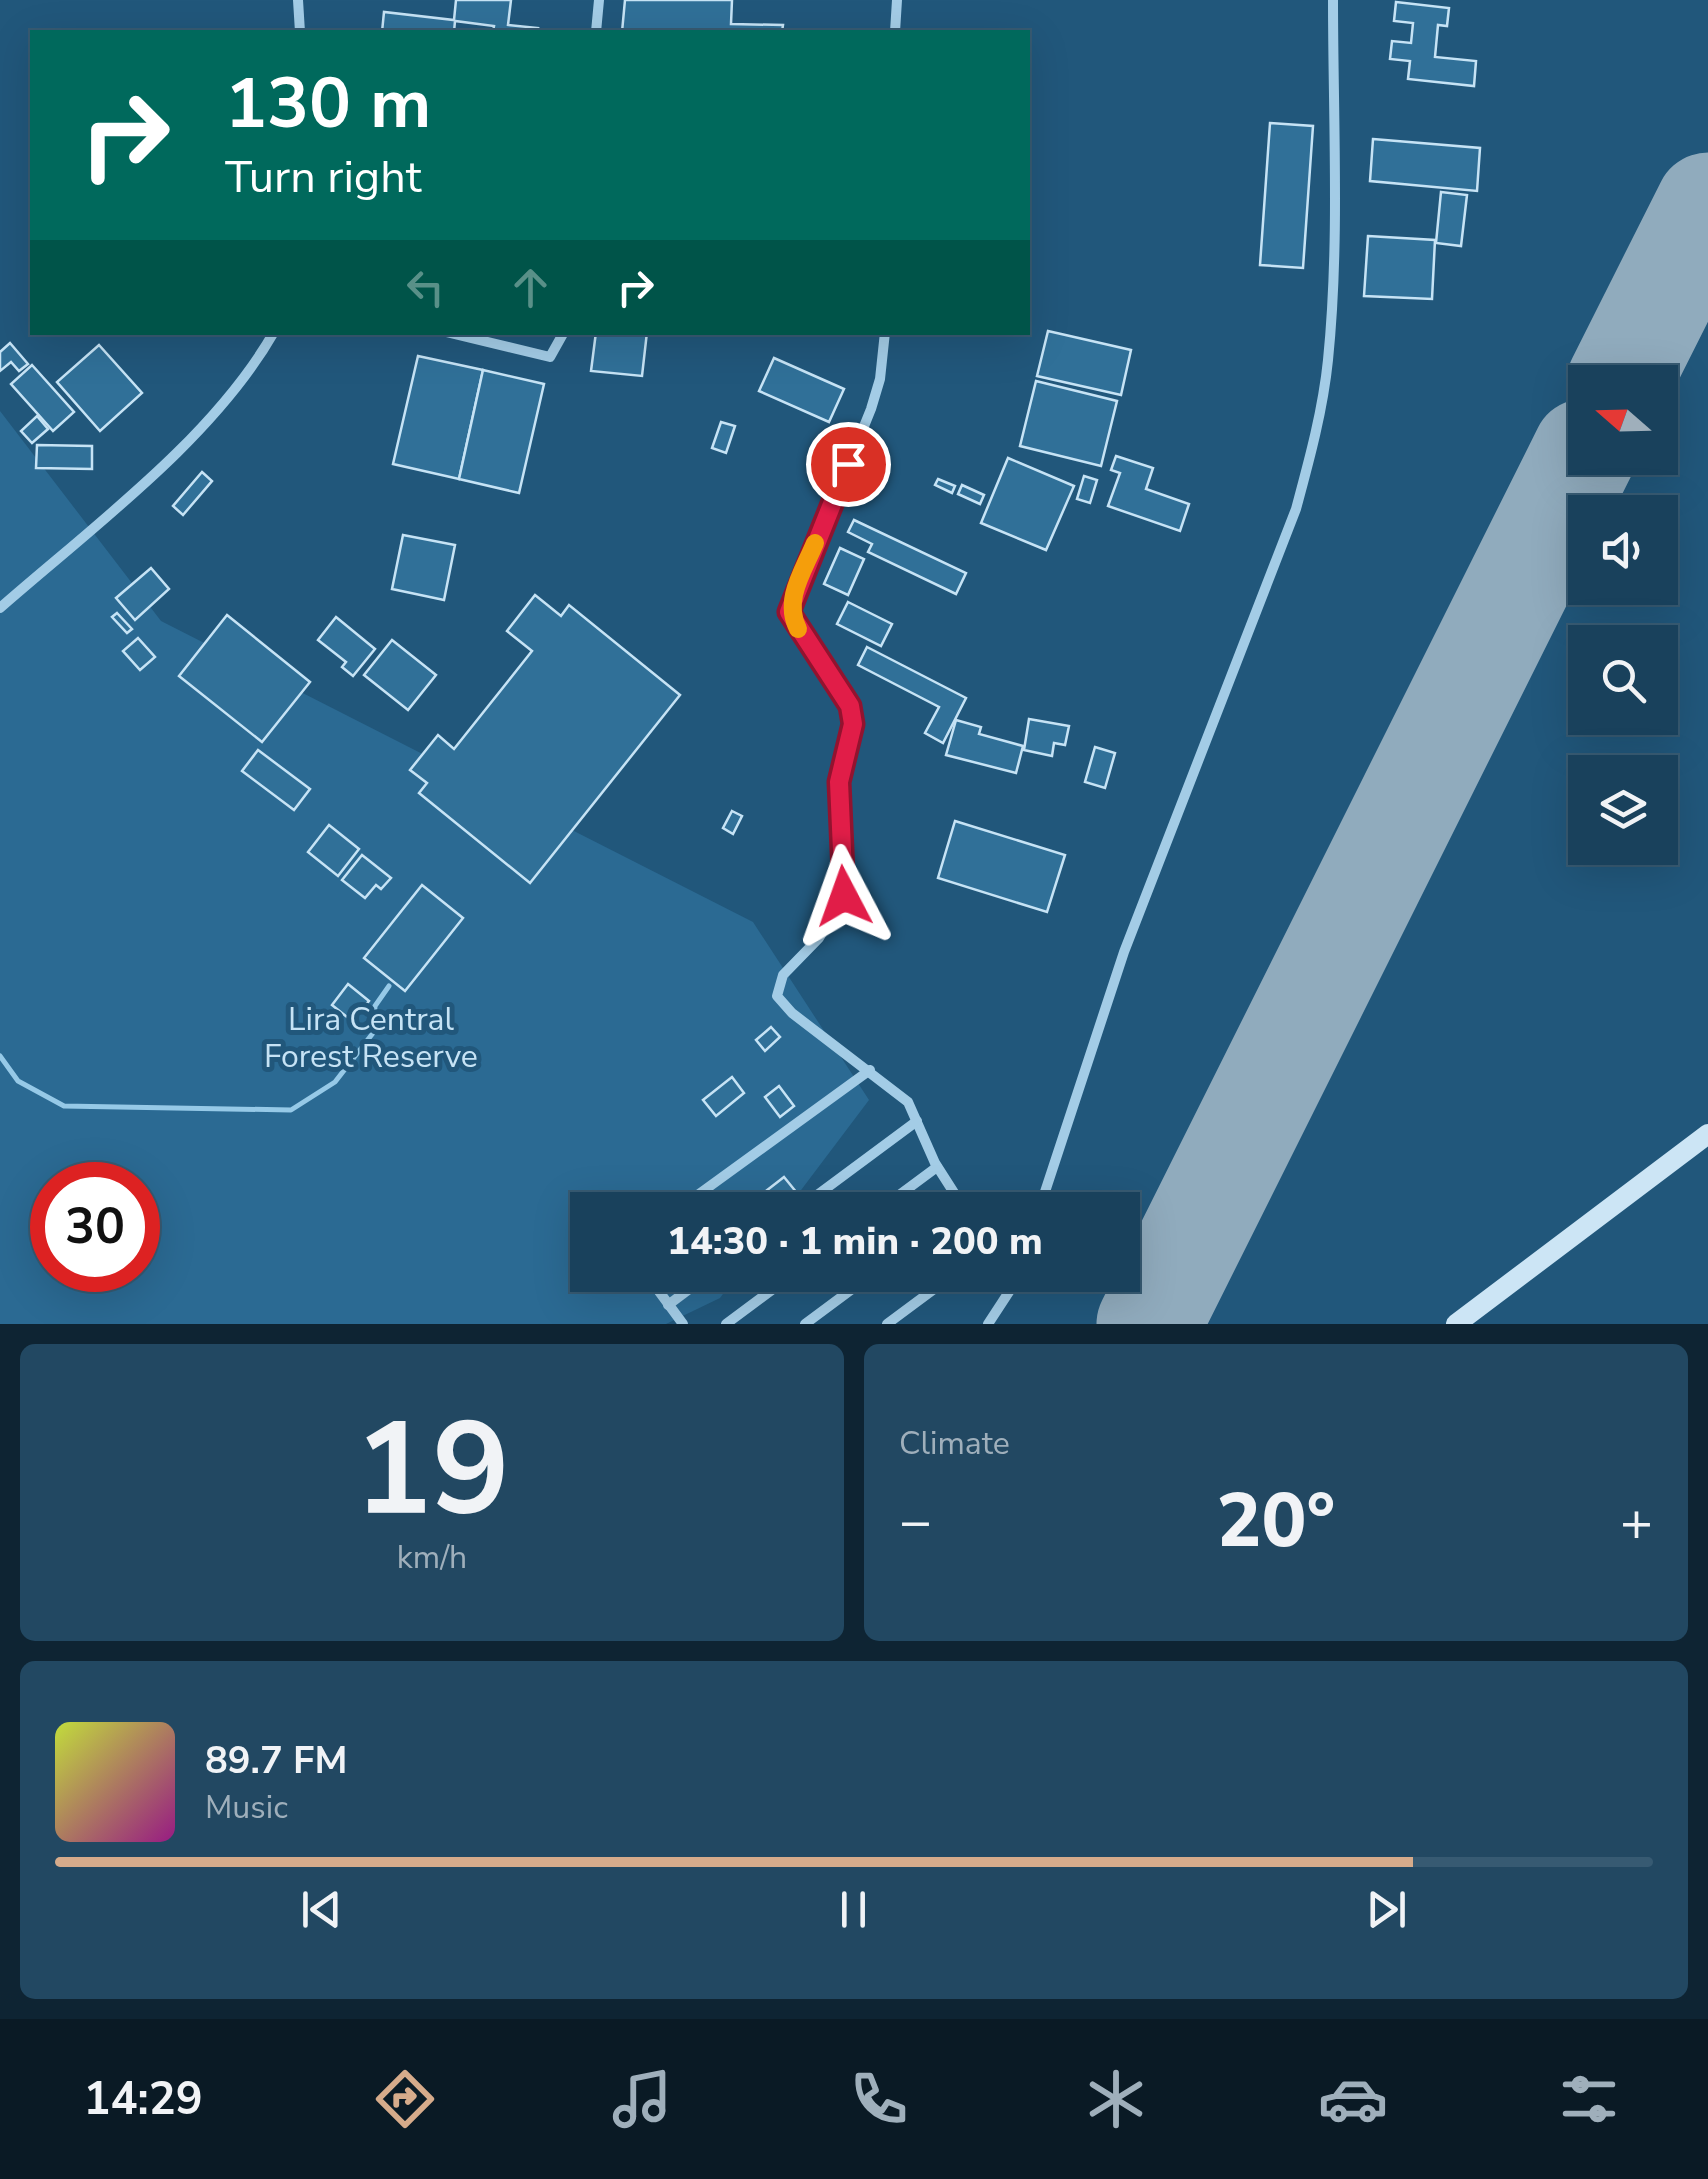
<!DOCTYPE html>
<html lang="en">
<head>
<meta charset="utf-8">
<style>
  body { margin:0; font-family:"Nunito Sans",sans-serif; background:#224862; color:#f1f3f6; height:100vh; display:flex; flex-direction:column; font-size:38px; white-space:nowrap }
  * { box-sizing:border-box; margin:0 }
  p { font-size:32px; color:#9fafbb }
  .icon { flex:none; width:55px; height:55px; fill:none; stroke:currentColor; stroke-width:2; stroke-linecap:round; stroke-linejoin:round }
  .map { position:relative; height:1324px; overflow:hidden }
  .sheet { display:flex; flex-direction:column; gap:20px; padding:20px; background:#0e2433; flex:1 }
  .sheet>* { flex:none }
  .banner { position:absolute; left:30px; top:30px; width:1000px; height:305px; border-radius:0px; box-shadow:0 10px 40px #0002,0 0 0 2px #375a72; background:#00695c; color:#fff; overflow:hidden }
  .needle { width:65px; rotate:290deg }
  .fabs { position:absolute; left:1568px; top:365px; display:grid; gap:20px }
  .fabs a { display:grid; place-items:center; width:110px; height:110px; border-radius:0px; background:#19415c; box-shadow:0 10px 40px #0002,0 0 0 2px #375a72; font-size:50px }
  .speed { position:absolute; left:30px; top:1162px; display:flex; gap:20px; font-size:50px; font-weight:700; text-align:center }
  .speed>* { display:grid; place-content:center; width:130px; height:130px; border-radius:50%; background:#19415c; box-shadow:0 10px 40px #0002,0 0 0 2px #375a72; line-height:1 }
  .speed .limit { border:15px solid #d22; background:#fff; color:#111 }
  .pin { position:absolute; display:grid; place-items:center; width:85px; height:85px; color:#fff; margin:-42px; border:5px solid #fff; border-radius:50%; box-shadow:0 2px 10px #0007 }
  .me { position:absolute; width:110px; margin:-55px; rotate:356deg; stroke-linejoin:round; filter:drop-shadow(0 0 8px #0008) }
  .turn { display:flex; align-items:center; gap:35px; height:210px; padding:0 30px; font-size:45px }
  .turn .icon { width:130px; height:130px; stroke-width:2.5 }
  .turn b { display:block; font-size:70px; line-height:85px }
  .lanes { display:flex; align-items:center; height:95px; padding:0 30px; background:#0003; justify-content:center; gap:50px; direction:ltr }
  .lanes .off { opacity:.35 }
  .big { font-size:75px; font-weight:800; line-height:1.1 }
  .sheet .tile { flex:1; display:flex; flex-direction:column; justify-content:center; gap:15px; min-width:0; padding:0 35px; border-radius:15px; background:#224862 }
  .sheet .dial { align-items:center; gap:0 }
  .dial b { font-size:130px; line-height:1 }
  .song { display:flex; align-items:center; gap:30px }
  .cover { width:120px; height:120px; border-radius:15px; background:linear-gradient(135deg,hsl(70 70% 55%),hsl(310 70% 35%)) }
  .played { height:10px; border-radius:5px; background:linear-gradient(90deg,#d6ab8b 85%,#375a72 85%) }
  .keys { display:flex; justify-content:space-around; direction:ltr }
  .heat { display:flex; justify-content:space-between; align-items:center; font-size:55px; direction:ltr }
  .sheet .tiles { flex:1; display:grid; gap:20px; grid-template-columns:1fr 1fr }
  .tile:last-child { grid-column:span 2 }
  .trip { position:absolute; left:570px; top:1192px; width:570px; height:100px; border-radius:0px; background:#19415c; box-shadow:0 10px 40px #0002,0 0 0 2px #375a72; font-weight:800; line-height:100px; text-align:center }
  .tab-bar { display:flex; height:160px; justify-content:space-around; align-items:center; background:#0a1a25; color:#9fafbb }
  .tab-bar .icon { width:70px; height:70px }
  .tab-bar .selected { color:#d6ab8b }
  .tab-bar b { font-size:45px; color:#f1f3f6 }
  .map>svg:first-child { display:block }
</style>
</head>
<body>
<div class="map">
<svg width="1708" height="1324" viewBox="0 0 1708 1324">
  <rect width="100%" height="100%" fill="#21577b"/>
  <path fill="#2b6a93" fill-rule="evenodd" d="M0,411l161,210 592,301 116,178 -83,110h-198v65h149l-17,23 -54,26h-666zM52,1185h86v85h-86z"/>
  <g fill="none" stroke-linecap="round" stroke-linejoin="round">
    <polyline stroke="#96c9e7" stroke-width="5" points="0,1056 18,1081 64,1106 291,1110 335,1082 373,1033 375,1006 389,986"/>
    <polyline stroke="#90abbd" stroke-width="42" points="1551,519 1585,534"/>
    <g stroke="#90abbd" stroke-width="105">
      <polyline points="1619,382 1708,205"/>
      <polyline points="1149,1324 1585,451"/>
    </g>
  </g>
  <g fill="#307098" stroke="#c6e3f5" stroke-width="2.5">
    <polygon points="456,0 511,0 508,25 538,28 537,32 493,32 494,26 455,21 454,32 382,32 384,12 454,20"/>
    <polygon points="625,0 732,0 731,24 783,25 782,32 622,32"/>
    <polygon points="1396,2 1449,8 1447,26 1438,25 1435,57 1476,61 1474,86 1408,79 1410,61 1390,59 1392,41 1411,43 1413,23 1394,21"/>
    <polygon points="1270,123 1313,126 1303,268 1260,265"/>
    <polygon points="1373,139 1480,148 1477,191 1370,181"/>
    <polygon points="1441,192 1467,195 1461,246 1436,243"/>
    <polygon points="1368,236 1435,240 1432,299 1364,296"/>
    <polygon points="1048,331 1131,350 1121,395 1037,376"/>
    <polygon points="596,332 647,332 642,376 591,371"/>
    <polygon points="10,343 28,364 19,371 11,362 0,371 0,352"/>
    <polygon points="99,345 142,393 100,431 57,382"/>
    <polygon points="418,356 483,370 459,479 393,464"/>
    <polygon points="774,358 844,389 829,422 759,391"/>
    <polygon points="32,365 74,412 53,431 11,384"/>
    <polygon points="483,370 544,384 519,493 459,479"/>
    <polygon points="1036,381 1117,401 1101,466 1020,446"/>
    <polygon points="37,416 48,429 32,443 21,431"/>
    <polygon points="721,422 735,426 726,453 712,448"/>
    <polygon points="37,445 92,446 92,469 36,468"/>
    <polygon points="1116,456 1153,468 1146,489 1189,504 1180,531 1108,506 1120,473 1111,470"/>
    <polygon points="1008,458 1074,486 1046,550 981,523"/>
    <polygon points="202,472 212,481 183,515 173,506"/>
    <polygon points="1084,476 1097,480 1090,503 1077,499"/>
    <polygon points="938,479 955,486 952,493 935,485"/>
    <polygon points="962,485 984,495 980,504 958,494"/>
    <polygon points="854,520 966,573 956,594 868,552 872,544 848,532"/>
    <polygon points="403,535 455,545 444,600 392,589"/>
    <polygon points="840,548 864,559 848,595 824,584"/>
    <polygon points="151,568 169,589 135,620 116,598"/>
    <polygon points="535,595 561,616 569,605 680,695 530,883 419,793 427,783 410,770 438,735 454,749 532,651 507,631"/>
    <polygon points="848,602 892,624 881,646 837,624"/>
    <polygon points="117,613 132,629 127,633 112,617"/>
    <polygon points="227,615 310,682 262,742 179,676"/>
    <polygon points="336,617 375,649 353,676 342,667 346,662 318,640"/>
    <polygon points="138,638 155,657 140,670 123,651"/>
    <polygon points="392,640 436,675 408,710 364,675"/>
    <polygon points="867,647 966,698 943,743 925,733 939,707 858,665"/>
    <polygon points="1029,719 1069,726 1065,745 1054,743 1052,756 1024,750"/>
    <polygon points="956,720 981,727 979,734 1023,746 1016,773 946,755"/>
    <polygon points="1095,747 1115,753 1105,788 1085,782"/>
    <polygon points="258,750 310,789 294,810 242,771"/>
    <polygon points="732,811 742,816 733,834 723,828"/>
    <polygon points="955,821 1065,855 1047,912 938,878"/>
    <polygon points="329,825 359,849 338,876 308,852"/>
    <polygon points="362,855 391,878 381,889 376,885 365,898 342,880"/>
    <polygon points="422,885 463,918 405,991 364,958"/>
    <polygon points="348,984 369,1001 352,1021 332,1005"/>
    <polygon points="771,1027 780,1037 765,1051 756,1040"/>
    <polygon points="732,1077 744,1093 716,1116 703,1100"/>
    <polygon points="779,1086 794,1106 780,1117 765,1097"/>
    <polygon points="784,1177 797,1193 779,1207 766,1191"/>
  </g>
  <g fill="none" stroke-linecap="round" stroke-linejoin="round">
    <g stroke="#a3cce6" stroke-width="10">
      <polyline points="298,0 300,32"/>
      <polyline points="596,32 599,0"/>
      <polyline points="895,32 897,0"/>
      <polyline points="446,332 550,357 564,332"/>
      <polyline points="885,332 880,379 871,409 789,612 847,697 853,724 839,782 844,897 819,938 783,975 777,996 792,1013 908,1102 935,1163 965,1210"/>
      <path d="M0,608c91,-80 213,-169 274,-276"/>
      <polyline points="677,1210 870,1070"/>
      <polyline points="797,1210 917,1121"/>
      <polyline points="879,1210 937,1167"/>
      <path d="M1039,1210l85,-258 172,-443c13,-48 27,-99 32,-149 12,-119 5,-241 5,-360"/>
      <polyline points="647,1275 683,1324"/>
      <polyline points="668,1305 708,1275"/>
      <polyline points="726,1324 792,1275"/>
      <polyline points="805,1324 871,1275"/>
      <polyline points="887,1324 953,1275"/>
      <polyline points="988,1324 1020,1275"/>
    </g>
    <polyline stroke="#cce5f5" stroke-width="20" points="1456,1324 1708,1134"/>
  </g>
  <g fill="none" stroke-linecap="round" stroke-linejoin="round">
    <defs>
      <polyline id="route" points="844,896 839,782 853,724 850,706 789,612 848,464"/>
    </defs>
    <use href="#route" stroke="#92132f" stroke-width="25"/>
    <use href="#route" stroke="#e11d48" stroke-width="18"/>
    <path stroke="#f59e0b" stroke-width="18" d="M798,629c-15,-29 5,-57 17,-86"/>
  </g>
  <g text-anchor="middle" stroke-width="10" stroke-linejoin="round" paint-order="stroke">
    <g font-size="32" fill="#c6e3f5" stroke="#21577b">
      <text x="371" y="1030">Lira Central<tspan x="371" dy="37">Forest Reserve</tspan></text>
    </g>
  </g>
</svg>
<div class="fabs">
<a><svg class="needle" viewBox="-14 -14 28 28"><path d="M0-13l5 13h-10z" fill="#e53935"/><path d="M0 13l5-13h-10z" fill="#9fafbb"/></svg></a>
<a><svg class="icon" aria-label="sound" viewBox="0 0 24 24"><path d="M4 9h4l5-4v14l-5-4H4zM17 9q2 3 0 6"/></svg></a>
<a><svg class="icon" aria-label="search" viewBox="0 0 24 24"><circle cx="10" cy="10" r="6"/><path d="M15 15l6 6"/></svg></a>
<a><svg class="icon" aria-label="layers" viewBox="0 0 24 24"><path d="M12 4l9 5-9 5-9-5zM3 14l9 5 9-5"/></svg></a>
</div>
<div class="speed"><div class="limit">30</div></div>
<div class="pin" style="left:848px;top:464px;background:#d93025"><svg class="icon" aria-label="arrive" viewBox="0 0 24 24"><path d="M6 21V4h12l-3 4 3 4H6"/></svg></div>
<svg class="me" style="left:844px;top:896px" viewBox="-20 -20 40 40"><path d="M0-17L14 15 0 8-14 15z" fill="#e11d48" stroke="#fff" stroke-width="4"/></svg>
<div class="trip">14:30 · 1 min · 200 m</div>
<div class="banner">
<div class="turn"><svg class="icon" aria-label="right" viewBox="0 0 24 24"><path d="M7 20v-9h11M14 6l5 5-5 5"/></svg><div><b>130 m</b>Turn right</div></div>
<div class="lanes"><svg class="icon off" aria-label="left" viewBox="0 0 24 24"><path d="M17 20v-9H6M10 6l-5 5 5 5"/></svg><svg class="icon off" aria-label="ahead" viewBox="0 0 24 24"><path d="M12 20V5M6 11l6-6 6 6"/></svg><svg class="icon" aria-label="right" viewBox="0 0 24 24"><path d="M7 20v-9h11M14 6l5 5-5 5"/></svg></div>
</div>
</div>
<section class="sheet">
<div class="tiles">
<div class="tile dial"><b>19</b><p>km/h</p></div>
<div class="tile"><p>Climate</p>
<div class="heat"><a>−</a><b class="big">20°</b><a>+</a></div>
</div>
<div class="tile">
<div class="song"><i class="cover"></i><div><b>89.7 FM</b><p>Music</p></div></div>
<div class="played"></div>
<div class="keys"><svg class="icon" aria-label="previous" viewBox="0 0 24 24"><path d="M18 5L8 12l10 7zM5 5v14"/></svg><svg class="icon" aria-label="pause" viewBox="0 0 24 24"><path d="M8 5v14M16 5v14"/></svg><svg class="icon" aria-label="next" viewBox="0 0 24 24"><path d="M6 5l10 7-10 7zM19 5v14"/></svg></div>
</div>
</div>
</section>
<nav class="tab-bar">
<b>14:29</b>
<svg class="icon selected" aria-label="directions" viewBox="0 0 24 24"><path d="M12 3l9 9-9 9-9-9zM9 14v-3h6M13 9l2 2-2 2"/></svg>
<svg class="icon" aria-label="music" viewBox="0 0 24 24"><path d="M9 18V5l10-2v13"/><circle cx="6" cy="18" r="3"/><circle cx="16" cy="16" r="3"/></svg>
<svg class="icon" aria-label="phone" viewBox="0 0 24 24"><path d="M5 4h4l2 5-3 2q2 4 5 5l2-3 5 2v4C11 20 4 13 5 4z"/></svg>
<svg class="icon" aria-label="climate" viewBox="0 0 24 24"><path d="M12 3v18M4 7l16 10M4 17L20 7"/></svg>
<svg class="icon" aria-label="car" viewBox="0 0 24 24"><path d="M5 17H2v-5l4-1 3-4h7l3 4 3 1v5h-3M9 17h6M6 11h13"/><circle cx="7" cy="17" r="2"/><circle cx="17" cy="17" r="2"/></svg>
<svg class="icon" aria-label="filters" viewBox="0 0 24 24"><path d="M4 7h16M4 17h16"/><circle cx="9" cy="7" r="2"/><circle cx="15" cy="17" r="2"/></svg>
</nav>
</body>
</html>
